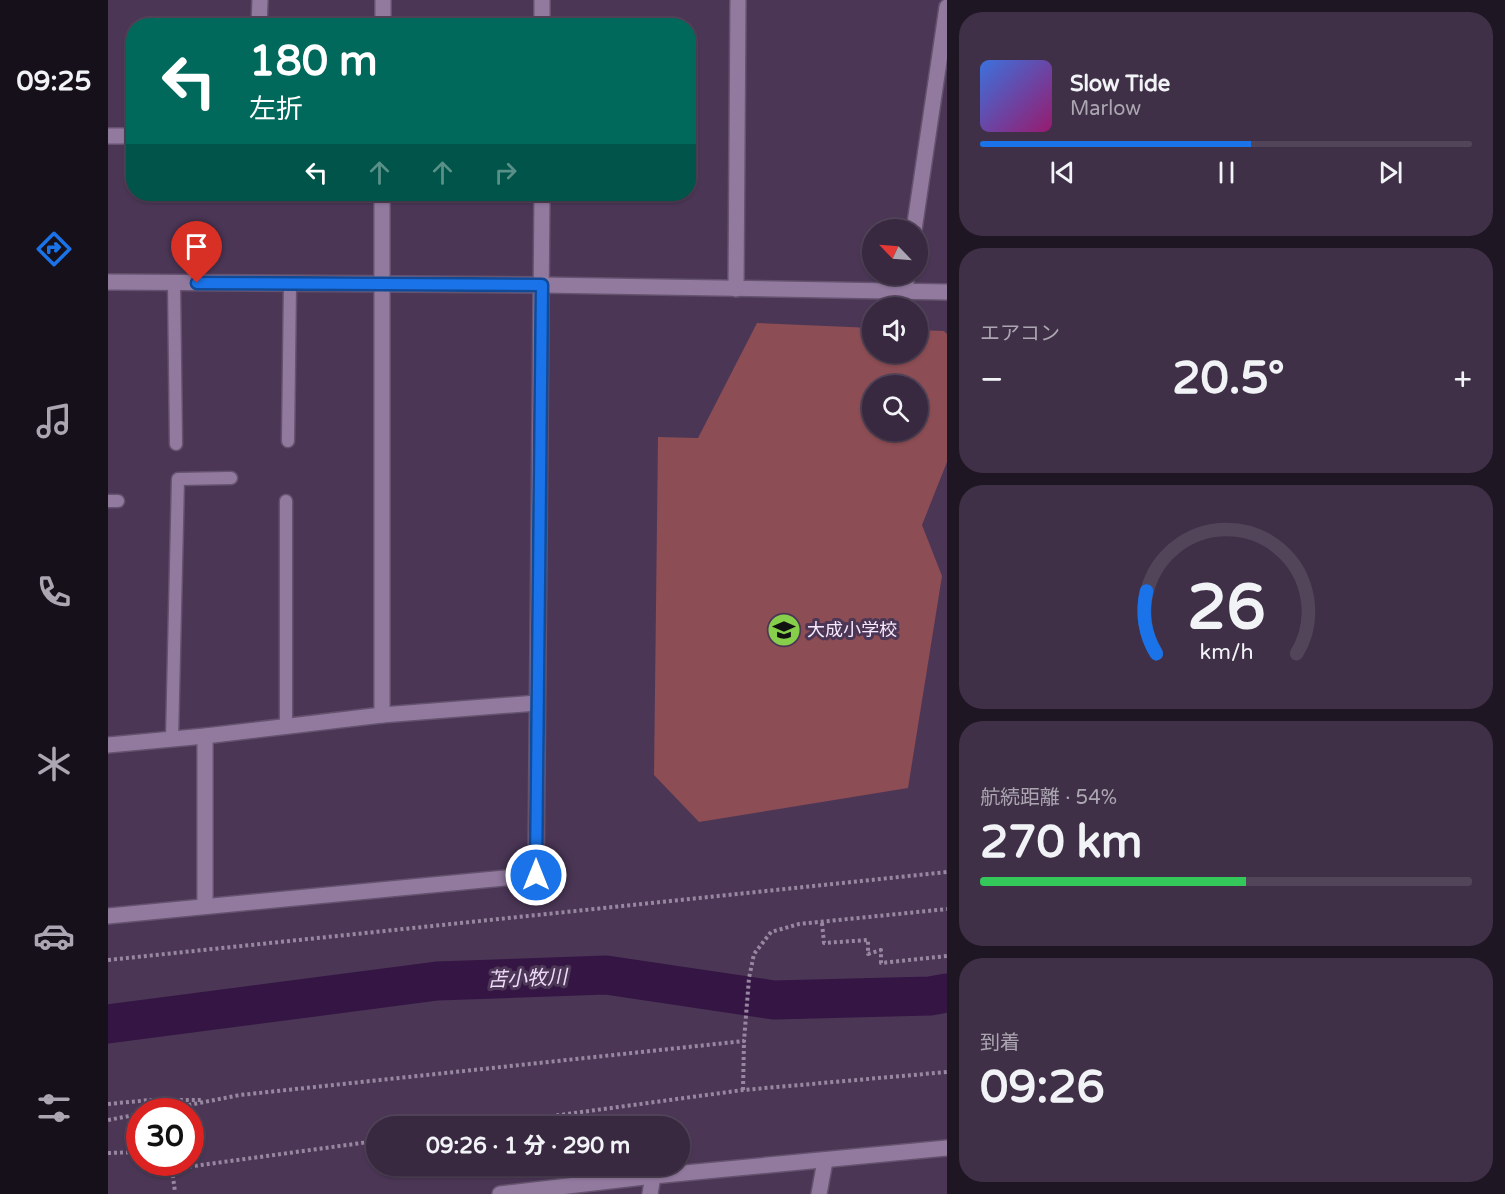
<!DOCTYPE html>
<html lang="ja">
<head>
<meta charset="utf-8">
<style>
  body { margin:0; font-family:"Varela Round","Noto Sans JP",sans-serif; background:#3f3047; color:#f1f3f6; height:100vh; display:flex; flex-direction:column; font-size:22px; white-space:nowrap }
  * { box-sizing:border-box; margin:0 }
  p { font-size:20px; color:#aba6b1 }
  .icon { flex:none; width:33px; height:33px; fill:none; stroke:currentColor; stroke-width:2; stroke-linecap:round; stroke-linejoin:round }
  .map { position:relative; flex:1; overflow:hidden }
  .sheet { display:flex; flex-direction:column; gap:12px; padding:12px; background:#1f1623; width:558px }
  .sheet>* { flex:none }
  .top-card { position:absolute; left:18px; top:18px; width:570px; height:183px; border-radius:24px; box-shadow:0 2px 4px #0004,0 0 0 2px #524459; background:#00695c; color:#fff; overflow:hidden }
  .needle { width:39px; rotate:295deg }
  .fabs { position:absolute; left:754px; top:219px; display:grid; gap:12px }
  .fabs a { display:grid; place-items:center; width:66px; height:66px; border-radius:50%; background:#382840; box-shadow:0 2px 4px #0004,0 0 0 2px #524459; font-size:30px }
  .speed { position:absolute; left:18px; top:1098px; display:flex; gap:12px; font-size:30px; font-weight:700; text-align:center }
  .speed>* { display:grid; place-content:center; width:78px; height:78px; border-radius:50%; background:#382840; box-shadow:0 2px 4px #0004,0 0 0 2px #524459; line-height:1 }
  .speed .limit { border:9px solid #d22; background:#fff; color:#111 }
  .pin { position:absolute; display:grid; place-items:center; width:51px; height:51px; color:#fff; margin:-62px -26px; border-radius:50% 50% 50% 0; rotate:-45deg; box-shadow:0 0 6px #0007 }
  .pin .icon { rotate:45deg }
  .me { position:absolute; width:66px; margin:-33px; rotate:0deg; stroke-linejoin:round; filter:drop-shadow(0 0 4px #0008) }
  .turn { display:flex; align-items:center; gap:21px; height:126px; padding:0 24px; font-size:27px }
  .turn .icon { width:78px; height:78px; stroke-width:2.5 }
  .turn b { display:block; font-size:42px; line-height:51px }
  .lanes { display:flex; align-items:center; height:57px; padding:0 24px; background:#0003; justify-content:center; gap:30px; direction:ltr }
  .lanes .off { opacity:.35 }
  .big { font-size:45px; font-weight:800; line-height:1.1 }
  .sheet .card { flex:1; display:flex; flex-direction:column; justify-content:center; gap:9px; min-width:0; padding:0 21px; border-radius:24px; background:#3f3047 }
  .sheet .dial { align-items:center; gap:0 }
  .dial svg { height:156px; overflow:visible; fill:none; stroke:#524459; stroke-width:7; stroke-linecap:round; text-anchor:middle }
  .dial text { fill:#f1f3f6; stroke:none }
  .song { display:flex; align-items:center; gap:18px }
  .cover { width:72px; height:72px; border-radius:9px; background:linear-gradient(135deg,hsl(220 70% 55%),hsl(320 70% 35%)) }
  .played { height:6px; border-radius:3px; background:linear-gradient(90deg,#1a73e8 55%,#524459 55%) }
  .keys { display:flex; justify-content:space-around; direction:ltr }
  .heat { display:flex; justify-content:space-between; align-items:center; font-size:33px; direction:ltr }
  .charge { height:9px; border-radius:4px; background:linear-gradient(90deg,#34c759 54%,#524459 0) }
  .trip { position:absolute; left:258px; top:1116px; width:324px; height:60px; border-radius:30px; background:#382840; box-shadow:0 2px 4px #0004,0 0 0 2px #524459; font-weight:800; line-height:60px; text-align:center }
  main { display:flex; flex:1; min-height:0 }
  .tab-bar { display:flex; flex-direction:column; width:108px; justify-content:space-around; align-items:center; background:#16101a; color:#aba6b1 }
  .tab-bar .icon { width:42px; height:42px }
  .tab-bar .active { color:#1a73e8 }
  .tab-bar b { font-size:27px; color:#f1f3f6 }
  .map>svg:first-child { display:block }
</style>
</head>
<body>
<main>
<nav class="tab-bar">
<b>09:25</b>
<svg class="icon active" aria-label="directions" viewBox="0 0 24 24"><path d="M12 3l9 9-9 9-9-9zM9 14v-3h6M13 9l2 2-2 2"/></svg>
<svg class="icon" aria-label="music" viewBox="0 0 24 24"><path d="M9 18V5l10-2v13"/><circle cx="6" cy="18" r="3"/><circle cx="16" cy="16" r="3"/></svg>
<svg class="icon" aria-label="phone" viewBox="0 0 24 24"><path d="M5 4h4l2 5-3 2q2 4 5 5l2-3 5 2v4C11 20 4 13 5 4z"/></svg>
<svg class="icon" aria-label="climate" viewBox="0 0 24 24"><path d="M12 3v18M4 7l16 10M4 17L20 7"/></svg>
<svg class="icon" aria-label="car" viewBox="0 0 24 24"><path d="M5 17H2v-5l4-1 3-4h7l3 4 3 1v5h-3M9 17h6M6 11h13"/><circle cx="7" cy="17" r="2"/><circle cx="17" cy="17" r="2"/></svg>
<svg class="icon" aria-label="filters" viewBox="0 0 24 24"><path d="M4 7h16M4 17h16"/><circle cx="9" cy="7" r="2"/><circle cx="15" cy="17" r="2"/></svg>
</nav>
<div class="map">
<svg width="839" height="1194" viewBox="0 0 839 1194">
  <rect width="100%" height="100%" fill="#4b3656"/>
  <path fill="#8c4d54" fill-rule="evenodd" d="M649,323l116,5v24h45v-22l26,1 3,3v128l-25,63 20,51 -34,212 -209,34 -45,-47 4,-338 40,1zM765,386h45v44h-45z"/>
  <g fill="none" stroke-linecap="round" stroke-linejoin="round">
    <polyline stroke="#341543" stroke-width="39" points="0,1024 329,981 498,975 666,1000 822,996 839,993"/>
    <defs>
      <g id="lane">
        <polyline points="66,283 68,444"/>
        <polyline points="180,441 182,284"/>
        <polyline points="0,501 10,501"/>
        <polyline points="178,501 178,726"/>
        <polyline points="64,739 70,479 123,478"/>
      </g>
      <g id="street">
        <polyline points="151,26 152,0"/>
        <polyline points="275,26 275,0"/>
        <polyline points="434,26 434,0"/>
        <polyline points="0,136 26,136"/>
        <polyline points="806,230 839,7"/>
        <polyline points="0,282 433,285 839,292"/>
        <polyline points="628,289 630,0"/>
        <polyline points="797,291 799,274"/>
        <polyline points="274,715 274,194"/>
        <polyline points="0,745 97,736 274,715 429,703"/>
        <polyline points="97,906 97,736"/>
        <polyline points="0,916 428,875 434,194"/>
        <polyline points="542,1194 545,1176"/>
        <polyline points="711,1194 717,1161"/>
      </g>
      <polyline id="secondary" points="392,1194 545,1176 839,1148"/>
    </defs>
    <use href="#lane" stroke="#64526e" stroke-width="15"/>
    <use href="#street" stroke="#64526e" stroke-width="18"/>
    <use href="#secondary" stroke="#64526e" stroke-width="18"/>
    <g stroke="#9887a1" stroke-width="4" stroke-dasharray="3 3" stroke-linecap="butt">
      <polyline points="714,923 716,943 760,940 760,954 773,950 773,963 839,956"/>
      <polyline points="0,960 839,872"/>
      <polyline points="635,1090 636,1041"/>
      <polyline points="0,1104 42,1100 95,1100"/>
      <polyline points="45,1112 132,1095 636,1041 641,978 646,954 663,932 691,924 839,909"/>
      <polyline points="0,1120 32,1114"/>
      <polyline points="371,1126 635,1090 839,1072"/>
      <polyline points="0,1153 32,1152"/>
      <polyline points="64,1162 64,1169 268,1141"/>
      <polyline points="64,1169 67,1192"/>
    </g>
    <use href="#lane" stroke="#927a9f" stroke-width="12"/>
    <use href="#street" stroke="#927a9f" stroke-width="15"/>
    <use href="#secondary" stroke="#927a9f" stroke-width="15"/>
  </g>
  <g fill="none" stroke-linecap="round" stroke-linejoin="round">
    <defs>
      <polyline id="route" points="89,283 434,285 428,875"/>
    </defs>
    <use href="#route" stroke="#114b97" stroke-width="15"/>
    <use href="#route" stroke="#1a73e8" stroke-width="10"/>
  </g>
  <defs>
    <symbol id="school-disc" viewBox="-11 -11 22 22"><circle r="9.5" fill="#87cf4b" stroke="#4b3656"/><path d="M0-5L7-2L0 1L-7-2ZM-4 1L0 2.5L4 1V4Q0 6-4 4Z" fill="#111"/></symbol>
  </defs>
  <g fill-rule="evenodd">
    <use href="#school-disc" x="657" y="611" width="38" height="38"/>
  </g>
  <g text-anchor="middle" stroke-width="6" stroke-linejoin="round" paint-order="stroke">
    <g font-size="18" fill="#f7eafe" stroke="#4b3656" text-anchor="start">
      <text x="699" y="636">大成小学校</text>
    </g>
    <g font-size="20" font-style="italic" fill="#f0dcfb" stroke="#4b3656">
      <text transform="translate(419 978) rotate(-2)" y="7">苫小牧川</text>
    </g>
  </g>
</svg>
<div class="fabs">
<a><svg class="needle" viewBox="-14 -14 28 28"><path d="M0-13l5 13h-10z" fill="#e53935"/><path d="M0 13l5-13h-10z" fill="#aba6b1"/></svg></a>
<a><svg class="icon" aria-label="sound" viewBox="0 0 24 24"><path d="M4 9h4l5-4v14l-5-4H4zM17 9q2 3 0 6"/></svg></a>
<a><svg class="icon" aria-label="search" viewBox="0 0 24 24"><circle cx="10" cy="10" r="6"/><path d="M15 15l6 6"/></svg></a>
</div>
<div class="speed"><div class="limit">30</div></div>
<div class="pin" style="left:89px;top:283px;background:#d93025"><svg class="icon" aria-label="arrive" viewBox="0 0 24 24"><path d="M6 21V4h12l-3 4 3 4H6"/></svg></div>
<svg class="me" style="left:428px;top:875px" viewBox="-20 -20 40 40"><circle r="17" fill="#1a73e8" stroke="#fff" stroke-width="3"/><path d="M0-11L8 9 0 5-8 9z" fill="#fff"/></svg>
<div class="trip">09:26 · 1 分 · 290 m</div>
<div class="top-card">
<div class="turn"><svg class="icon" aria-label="left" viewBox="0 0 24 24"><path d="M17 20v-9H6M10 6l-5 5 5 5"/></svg><div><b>180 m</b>左折</div></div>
<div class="lanes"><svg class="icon" aria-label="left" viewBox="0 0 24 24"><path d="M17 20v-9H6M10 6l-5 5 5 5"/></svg><svg class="icon off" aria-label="ahead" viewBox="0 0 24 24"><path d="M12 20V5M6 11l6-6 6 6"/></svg><svg class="icon off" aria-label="ahead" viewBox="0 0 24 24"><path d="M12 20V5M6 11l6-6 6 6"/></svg><svg class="icon off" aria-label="right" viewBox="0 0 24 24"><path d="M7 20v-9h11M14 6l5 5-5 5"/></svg></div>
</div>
</div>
<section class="sheet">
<div class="card">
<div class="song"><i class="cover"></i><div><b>Slow Tide</b><p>Marlow</p></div></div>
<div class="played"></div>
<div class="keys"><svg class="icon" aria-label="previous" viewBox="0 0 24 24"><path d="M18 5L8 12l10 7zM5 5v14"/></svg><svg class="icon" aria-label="pause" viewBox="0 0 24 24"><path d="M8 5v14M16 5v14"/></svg><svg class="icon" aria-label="next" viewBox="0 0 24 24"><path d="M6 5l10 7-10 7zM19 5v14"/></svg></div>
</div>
<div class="card"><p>エアコン</p>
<div class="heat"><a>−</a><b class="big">20.5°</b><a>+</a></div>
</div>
<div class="card dial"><svg viewBox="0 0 100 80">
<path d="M14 69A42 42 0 1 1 86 69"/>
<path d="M14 69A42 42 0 0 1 9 37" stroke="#1a73e8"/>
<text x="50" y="56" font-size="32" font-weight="700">26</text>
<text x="50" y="72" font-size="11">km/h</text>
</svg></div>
<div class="card"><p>航続距離 · 54%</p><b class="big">270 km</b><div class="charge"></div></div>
<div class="card"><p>到着</p><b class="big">09:26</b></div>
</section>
</main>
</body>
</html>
